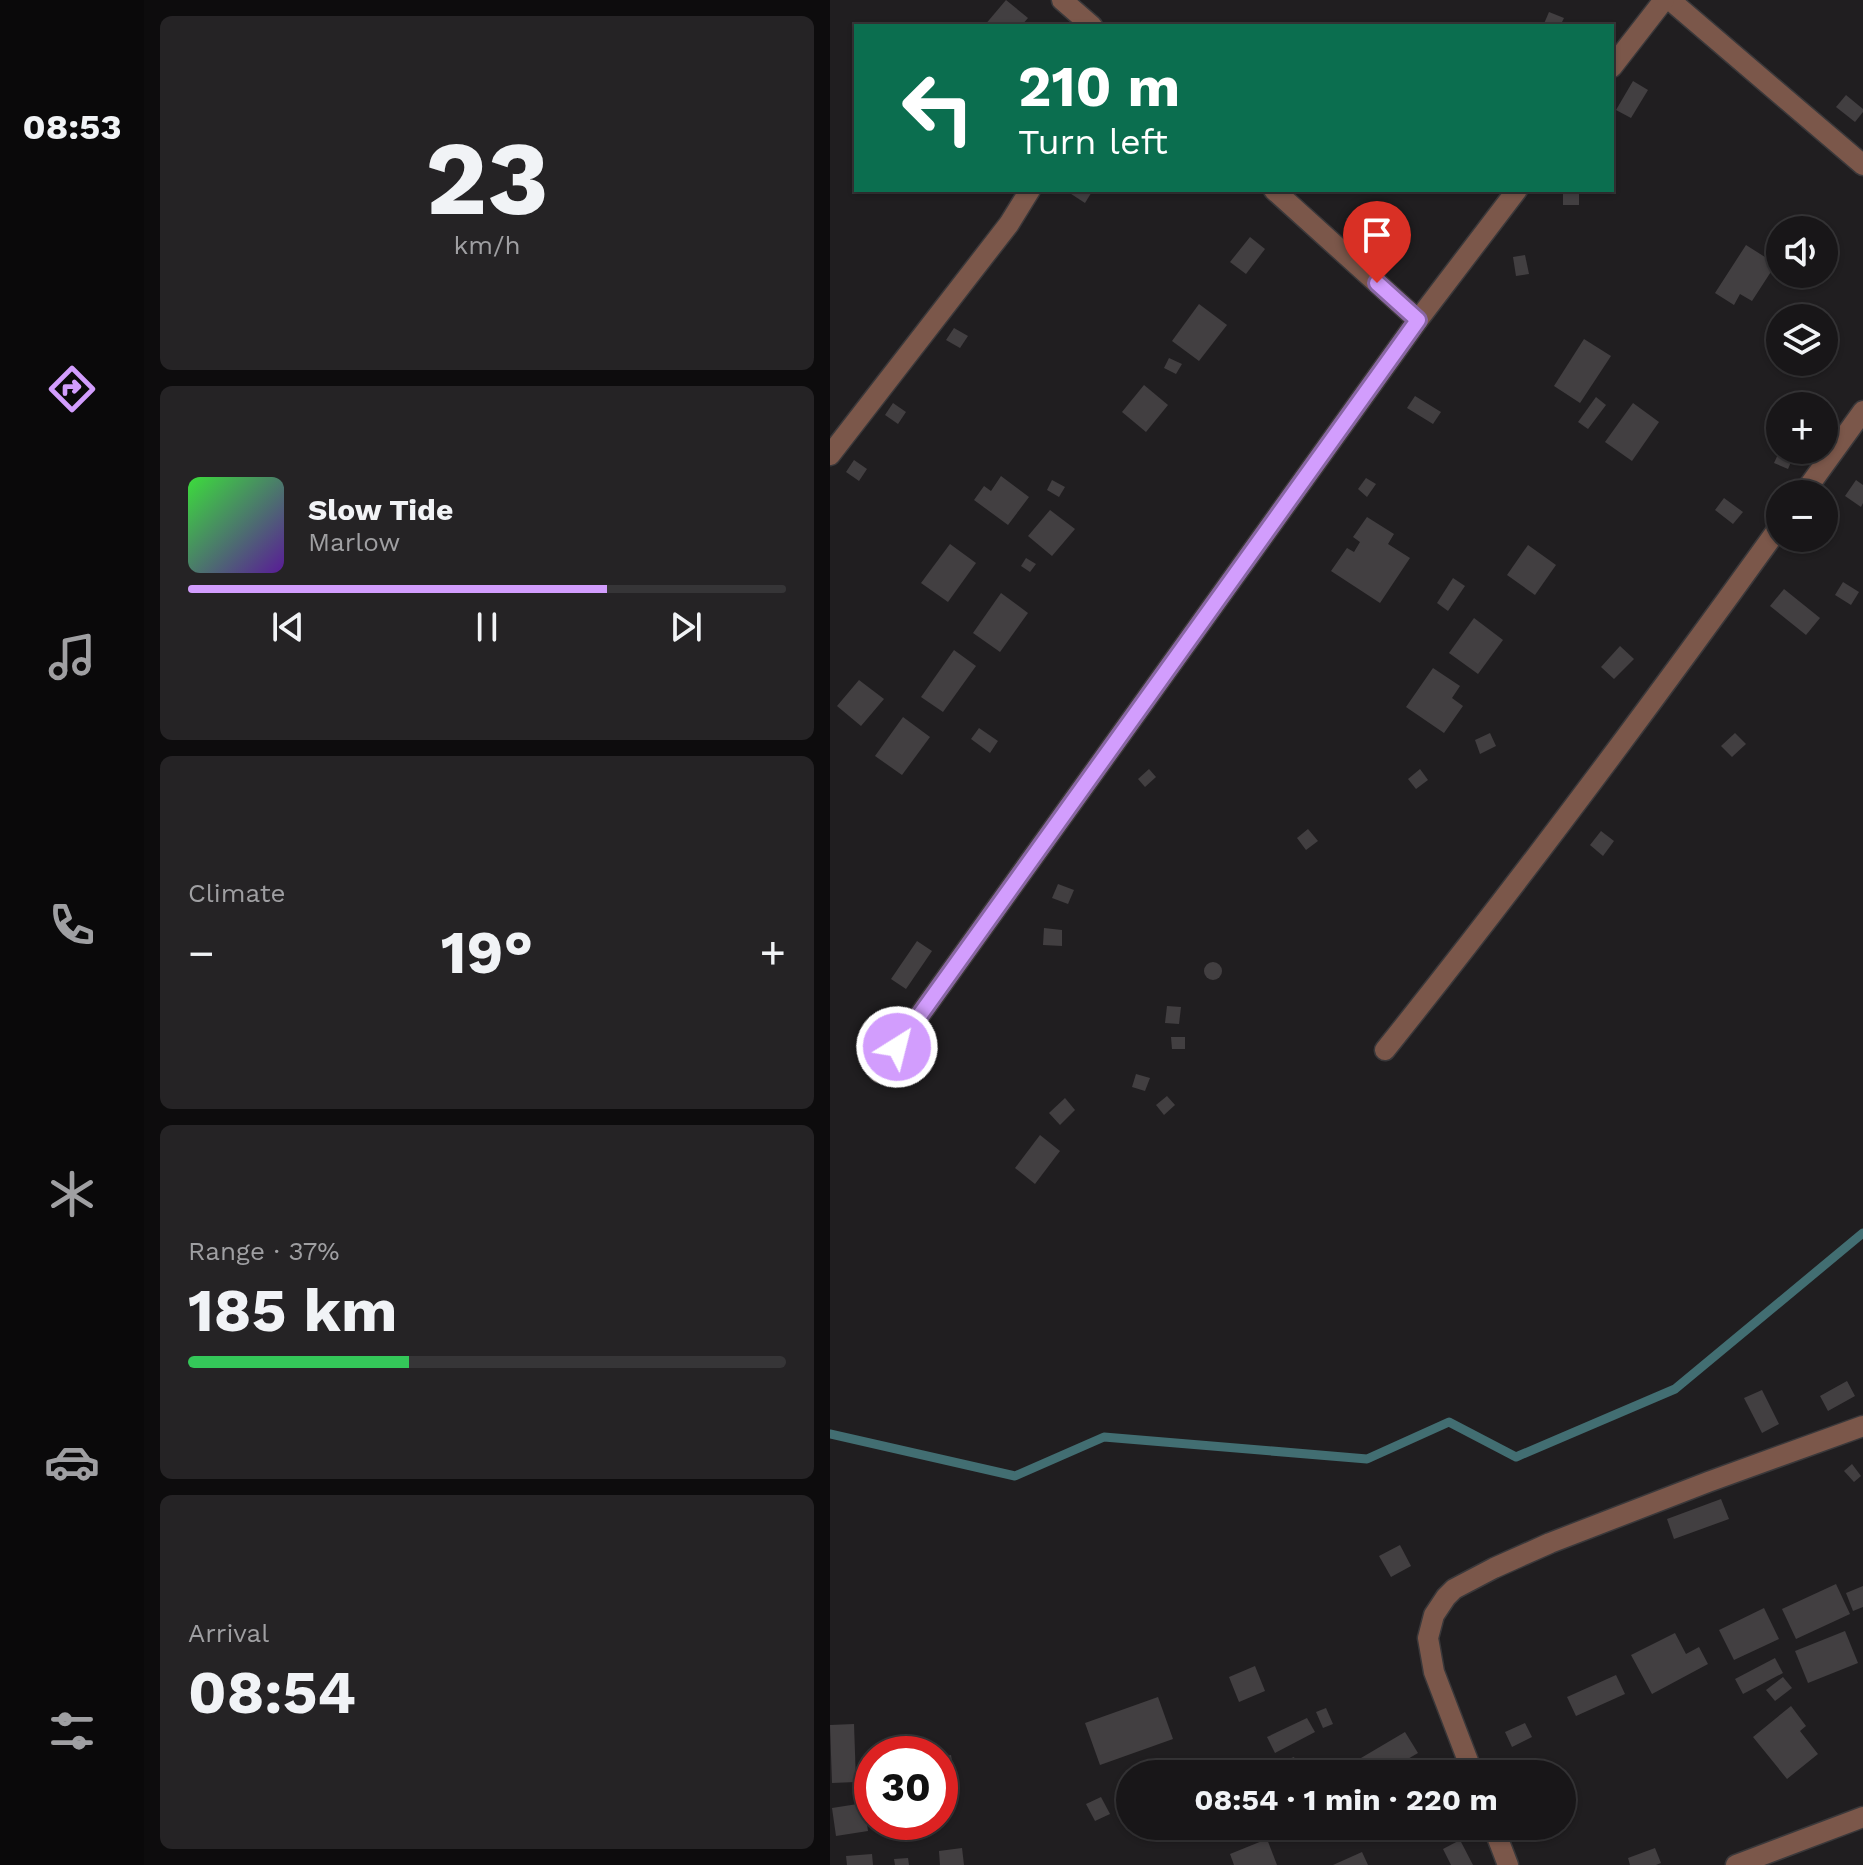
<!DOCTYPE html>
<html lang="en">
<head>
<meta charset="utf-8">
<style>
  body { margin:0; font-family:"Work Sans",sans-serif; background:#252325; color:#f1f3f6; height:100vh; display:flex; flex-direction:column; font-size:30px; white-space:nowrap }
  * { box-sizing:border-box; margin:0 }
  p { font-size:26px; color:#9f9fa2 }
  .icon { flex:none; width:44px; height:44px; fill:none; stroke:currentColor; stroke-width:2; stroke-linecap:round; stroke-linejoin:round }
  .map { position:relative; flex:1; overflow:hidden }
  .details { display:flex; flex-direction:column; gap:16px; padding:16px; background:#0d0c0d; width:686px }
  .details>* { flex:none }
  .banner { position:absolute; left:24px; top:24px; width:760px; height:168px; border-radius:0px; box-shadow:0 2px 6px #0004,0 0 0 2px #363537; background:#0b6e4f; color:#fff; overflow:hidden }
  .buttons { position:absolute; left:936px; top:216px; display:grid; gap:16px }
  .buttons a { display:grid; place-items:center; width:72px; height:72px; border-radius:50%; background:#181618; box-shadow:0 2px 6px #0004,0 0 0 2px #363537; font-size:40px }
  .speed { position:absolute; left:24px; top:1736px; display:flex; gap:16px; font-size:40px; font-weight:700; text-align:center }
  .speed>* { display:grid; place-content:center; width:104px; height:104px; border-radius:50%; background:#181618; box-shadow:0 2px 6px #0004,0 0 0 2px #363537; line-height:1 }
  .speed .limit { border:12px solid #d22; background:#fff; color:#111 }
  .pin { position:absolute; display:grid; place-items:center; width:68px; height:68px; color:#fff; margin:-82px -34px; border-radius:50% 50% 50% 0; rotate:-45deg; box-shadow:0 0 8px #0007 }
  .pin .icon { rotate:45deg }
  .me { position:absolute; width:88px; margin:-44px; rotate:36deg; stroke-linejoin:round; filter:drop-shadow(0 0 6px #0008) }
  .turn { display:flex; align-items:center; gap:28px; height:168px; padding:0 32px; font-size:36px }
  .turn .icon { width:104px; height:104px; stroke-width:2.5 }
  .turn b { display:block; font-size:56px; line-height:68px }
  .big { font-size:60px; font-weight:700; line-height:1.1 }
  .details .card { flex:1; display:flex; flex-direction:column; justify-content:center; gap:12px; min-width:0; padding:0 28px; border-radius:12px; background:#252325 }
  .details .dial { align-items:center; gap:0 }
  .dial b { font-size:104px; line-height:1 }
  .song { display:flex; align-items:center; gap:24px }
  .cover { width:96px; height:96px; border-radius:12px; background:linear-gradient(135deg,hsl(120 70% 55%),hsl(270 70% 35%)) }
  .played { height:8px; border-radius:4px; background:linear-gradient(90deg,#d29dfd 70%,#363537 70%) }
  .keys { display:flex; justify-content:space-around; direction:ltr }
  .heat { display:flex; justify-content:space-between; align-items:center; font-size:44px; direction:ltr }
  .charge { height:12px; border-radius:6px; background:linear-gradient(90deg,#34c759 37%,#363537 0) }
  .trip { position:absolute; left:286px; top:1760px; width:460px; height:80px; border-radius:40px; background:#181618; box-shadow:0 2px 6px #0004,0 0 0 2px #363537; font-weight:700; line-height:80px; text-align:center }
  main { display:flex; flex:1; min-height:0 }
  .tab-bar { display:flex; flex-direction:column; width:144px; justify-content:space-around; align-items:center; background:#0a090a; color:#9f9fa2 }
  .tab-bar .icon { width:56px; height:56px }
  .tab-bar .current { color:#d29dfd }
  .tab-bar b { font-size:36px; color:#f1f3f6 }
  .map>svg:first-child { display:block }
</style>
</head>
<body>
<main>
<nav class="tab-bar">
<b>08:53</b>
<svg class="icon current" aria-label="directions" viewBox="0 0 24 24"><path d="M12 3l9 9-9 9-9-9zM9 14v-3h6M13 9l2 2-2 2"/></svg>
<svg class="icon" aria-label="music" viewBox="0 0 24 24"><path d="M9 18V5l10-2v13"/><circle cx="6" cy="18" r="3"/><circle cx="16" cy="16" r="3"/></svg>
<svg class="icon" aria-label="phone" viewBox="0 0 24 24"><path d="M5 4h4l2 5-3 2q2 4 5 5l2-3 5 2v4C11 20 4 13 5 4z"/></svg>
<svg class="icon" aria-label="climate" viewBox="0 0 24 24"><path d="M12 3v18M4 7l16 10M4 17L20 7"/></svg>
<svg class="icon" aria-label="car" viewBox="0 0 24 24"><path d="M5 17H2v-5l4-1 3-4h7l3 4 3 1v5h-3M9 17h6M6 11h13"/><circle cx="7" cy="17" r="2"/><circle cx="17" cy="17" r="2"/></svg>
<svg class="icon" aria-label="filters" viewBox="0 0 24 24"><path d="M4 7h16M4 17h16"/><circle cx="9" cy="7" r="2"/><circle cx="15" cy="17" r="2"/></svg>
</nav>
<section class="details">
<div class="card dial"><b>23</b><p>km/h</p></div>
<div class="card">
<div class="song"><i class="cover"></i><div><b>Slow Tide</b><p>Marlow</p></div></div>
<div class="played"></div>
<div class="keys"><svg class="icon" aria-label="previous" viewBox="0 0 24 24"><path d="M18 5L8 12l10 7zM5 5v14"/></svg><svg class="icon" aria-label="pause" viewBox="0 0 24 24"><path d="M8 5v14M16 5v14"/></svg><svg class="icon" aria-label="next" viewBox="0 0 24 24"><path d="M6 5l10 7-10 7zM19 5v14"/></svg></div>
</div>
<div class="card"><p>Climate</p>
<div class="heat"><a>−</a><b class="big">19°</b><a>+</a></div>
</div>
<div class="card"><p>Range · 37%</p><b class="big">185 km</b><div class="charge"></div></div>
<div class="card"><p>Arrival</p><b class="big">08:54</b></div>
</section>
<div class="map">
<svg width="1033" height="1865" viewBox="0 0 1033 1865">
  <rect width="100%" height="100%" fill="#201e20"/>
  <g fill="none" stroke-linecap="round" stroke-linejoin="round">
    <polyline stroke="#426e72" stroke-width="9" points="0,1434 185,1476 274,1437 537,1459 619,1422 686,1457 845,1389 1033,1233"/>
  </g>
  <g fill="#423f41">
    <polygon points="176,0 198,18 191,26 154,26"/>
    <polygon points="719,12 734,18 730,26 713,26"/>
    <polygon points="803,81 818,90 801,118 786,110"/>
    <polygon points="1016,95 1033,109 1033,112 1025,122 1006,107"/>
    <polygon points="235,190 263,190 255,203"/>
    <rect x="733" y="190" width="16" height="15"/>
    <polygon points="532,204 543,214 527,231 516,219"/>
    <polygon points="420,237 435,249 416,274 400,262"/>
    <polygon points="916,245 946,264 922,301 910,294 904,305 885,293"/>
    <polygon points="695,255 699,274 686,276 683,257"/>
    <polygon points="369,304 397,325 369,361 342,341"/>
    <polygon points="124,328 138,336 130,348 116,340"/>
    <polygon points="754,339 781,356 750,403 724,386"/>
    <polygon points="339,358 352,364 346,374 334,368"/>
    <polygon points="314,385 338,405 316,432 292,412"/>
    <polygon points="585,396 611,412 603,424 577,408"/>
    <polygon points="766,397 776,405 758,429 748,422"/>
    <polygon points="63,403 76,412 68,424 55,415"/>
    <polygon points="803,403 829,422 802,461 775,442"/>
    <polygon points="950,450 964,455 958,469 944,463"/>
    <polygon points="24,460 37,469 29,481 16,472"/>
    <polygon points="171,476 199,497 178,525 144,500 154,486 161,491"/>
    <polygon points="536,478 546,484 537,497 528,489"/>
    <polygon points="222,480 235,487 229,497 217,490"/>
    <polygon points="1026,480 1033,485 1033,503 1031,507 1015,496"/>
    <polygon points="894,498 913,512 903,524 885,510"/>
    <polygon points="220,510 245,529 222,556 198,536"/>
    <polygon points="537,517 564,534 558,544 580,558 550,603 501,571 517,548 524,552 530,542 523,537"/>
    <polygon points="120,544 146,563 118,602 91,583"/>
    <polygon points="698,545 726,565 705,595 677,575"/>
    <polygon points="196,558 206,564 200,572 191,566"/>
    <polygon points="623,578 635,586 618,611 607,603"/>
    <polygon points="1013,582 1029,592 1021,605 1005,595"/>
    <polygon points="954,589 990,618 976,635 940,606"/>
    <polygon points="171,593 198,613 170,652 143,633"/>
    <polygon points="644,618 673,640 648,674 619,653"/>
    <polygon points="790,646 804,659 784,679 771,667"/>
    <polygon points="124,650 146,666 113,712 91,697"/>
    <polygon points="603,668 630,686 622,698 633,706 614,733 576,707"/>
    <polygon points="29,680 54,699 31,726 7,706"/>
    <polygon points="73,717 100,737 72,775 45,756"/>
    <polygon points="149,728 168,741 160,753 141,739"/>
    <polygon points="660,733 666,746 650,754 645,740"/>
    <polygon points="905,733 916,744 902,757 891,746"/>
    <polygon points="319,769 326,777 315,787 308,779"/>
    <polygon points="590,769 598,780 586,789 578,779"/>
    <polygon points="478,829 488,841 476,850 467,838"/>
    <polygon points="771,831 784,841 773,856 760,845"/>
    <polygon points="228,884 244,890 238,904 222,898"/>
    <polygon points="214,928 232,930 232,946 213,945"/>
    <polygon points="87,941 102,951 76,989 61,979"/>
    <circle cx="383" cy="971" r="9"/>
    <polygon points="337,1006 351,1007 349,1024 335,1023"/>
    <polygon points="341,1037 355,1037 355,1049 342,1049"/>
    <polygon points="306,1074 320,1078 315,1091 302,1087"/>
    <polygon points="337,1096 345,1105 334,1115 326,1105"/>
    <polygon points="235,1098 245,1110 230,1125 219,1113"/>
    <polygon points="210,1135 230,1151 205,1184 185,1168"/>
    <polygon points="1017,1381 1025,1396 998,1411 990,1396"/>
    <polygon points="932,1390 949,1424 932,1433 914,1398"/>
    <polygon points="1022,1464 1031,1476 1024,1482 1014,1471"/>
    <polygon points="891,1499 899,1519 844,1539 837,1519"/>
    <polygon points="570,1545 581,1566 561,1577 549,1556"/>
    <polygon points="1006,1584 1020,1614 966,1639 952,1609"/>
    <polygon points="1033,1586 1033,1607 1023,1611 1016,1593"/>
    <polygon points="934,1608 949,1639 904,1660 889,1630"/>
    <polygon points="1015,1631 1028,1663 978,1683 965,1651"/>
    <polygon points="845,1633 856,1654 869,1647 878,1664 822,1694 801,1655"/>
    <polygon points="945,1658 953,1673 913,1694 905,1679"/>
    <polygon points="425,1666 435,1691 409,1702 399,1677"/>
    <polygon points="786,1675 795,1694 746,1716 737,1697"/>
    <polygon points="953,1677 962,1688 945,1701 936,1690"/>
    <polygon points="328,1697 343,1739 270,1765 255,1723"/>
    <polygon points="961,1706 976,1726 970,1731 988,1754 957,1779 923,1737"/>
    <polygon points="496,1708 503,1724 493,1728 486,1712"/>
    <polygon points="477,1718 485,1732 445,1753 437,1737"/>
    <polygon points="695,1723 702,1737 682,1747 675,1732"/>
    <polygon points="24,1724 26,1782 2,1783 0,1725"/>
    <polygon points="575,1732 588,1753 552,1774 540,1774 531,1758"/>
    <polygon points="121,1755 125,1780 110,1783 110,1757"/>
    <polygon points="464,1757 470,1774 436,1774 434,1768"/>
    <polygon points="271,1797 280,1814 265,1821 256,1804"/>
    <polygon points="34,1803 38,1831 6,1836 2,1808"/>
    <polygon points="362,1826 375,1826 376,1830 363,1832"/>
    <polygon points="437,1839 447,1865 404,1865 400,1854"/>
    <polygon points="630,1840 643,1865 621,1865 613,1849"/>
    <polygon points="132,1848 134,1865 110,1865 109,1851"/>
    <polygon points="825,1848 831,1863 826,1865 800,1865 798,1858"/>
    <polygon points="532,1852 538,1865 503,1865"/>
    <polygon points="42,1854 43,1865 17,1865 16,1856"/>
    <polygon points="78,1858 79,1865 65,1865 64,1859"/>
  </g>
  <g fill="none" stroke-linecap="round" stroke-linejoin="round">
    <defs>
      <g id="street">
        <polyline points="232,0 262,26"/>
        <polyline points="840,0 1033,165"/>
        <polyline points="782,67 834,0"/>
        <polyline points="444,190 588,320"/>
        <polyline points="0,455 179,224 200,190"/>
        <polyline points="973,494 1033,411"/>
        <path d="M555,1050c137,-171 267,-346 395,-524"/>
        <polyline points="49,1072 588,320 687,190"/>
        <polyline points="643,1774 604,1672 598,1638 604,1615 616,1597 624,1589 664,1568 720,1543 878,1482 1033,1426"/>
        <polyline points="663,1826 678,1865"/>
        <polyline points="906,1865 1033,1817"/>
      </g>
    </defs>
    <use href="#street" stroke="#3a383a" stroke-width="23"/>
    <use href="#street" stroke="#7b574a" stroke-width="20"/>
  </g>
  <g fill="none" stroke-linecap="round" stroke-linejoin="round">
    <defs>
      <polyline id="route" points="67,1047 588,320 547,283"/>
    </defs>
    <use href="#route" stroke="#8866a4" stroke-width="20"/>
    <use href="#route" stroke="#d29dfd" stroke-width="14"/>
  </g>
</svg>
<div class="buttons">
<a><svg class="icon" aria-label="sound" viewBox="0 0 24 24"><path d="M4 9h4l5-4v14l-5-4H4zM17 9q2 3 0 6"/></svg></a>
<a><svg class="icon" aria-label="layers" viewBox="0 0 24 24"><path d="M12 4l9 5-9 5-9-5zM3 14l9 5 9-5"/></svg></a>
<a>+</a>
<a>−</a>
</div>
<div class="speed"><div class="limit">30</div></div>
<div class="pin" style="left:547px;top:283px;background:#d93025"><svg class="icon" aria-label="arrive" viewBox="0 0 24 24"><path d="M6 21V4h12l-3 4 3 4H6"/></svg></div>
<svg class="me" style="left:67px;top:1047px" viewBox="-20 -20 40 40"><circle r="17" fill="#d29dfd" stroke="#fff" stroke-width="3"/><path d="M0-11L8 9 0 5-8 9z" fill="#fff"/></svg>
<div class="trip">08:54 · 1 min · 220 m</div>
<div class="banner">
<div class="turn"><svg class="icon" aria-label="left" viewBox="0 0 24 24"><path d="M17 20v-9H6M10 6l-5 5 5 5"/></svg><div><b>210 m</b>Turn left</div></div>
</div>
</div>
</main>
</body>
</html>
